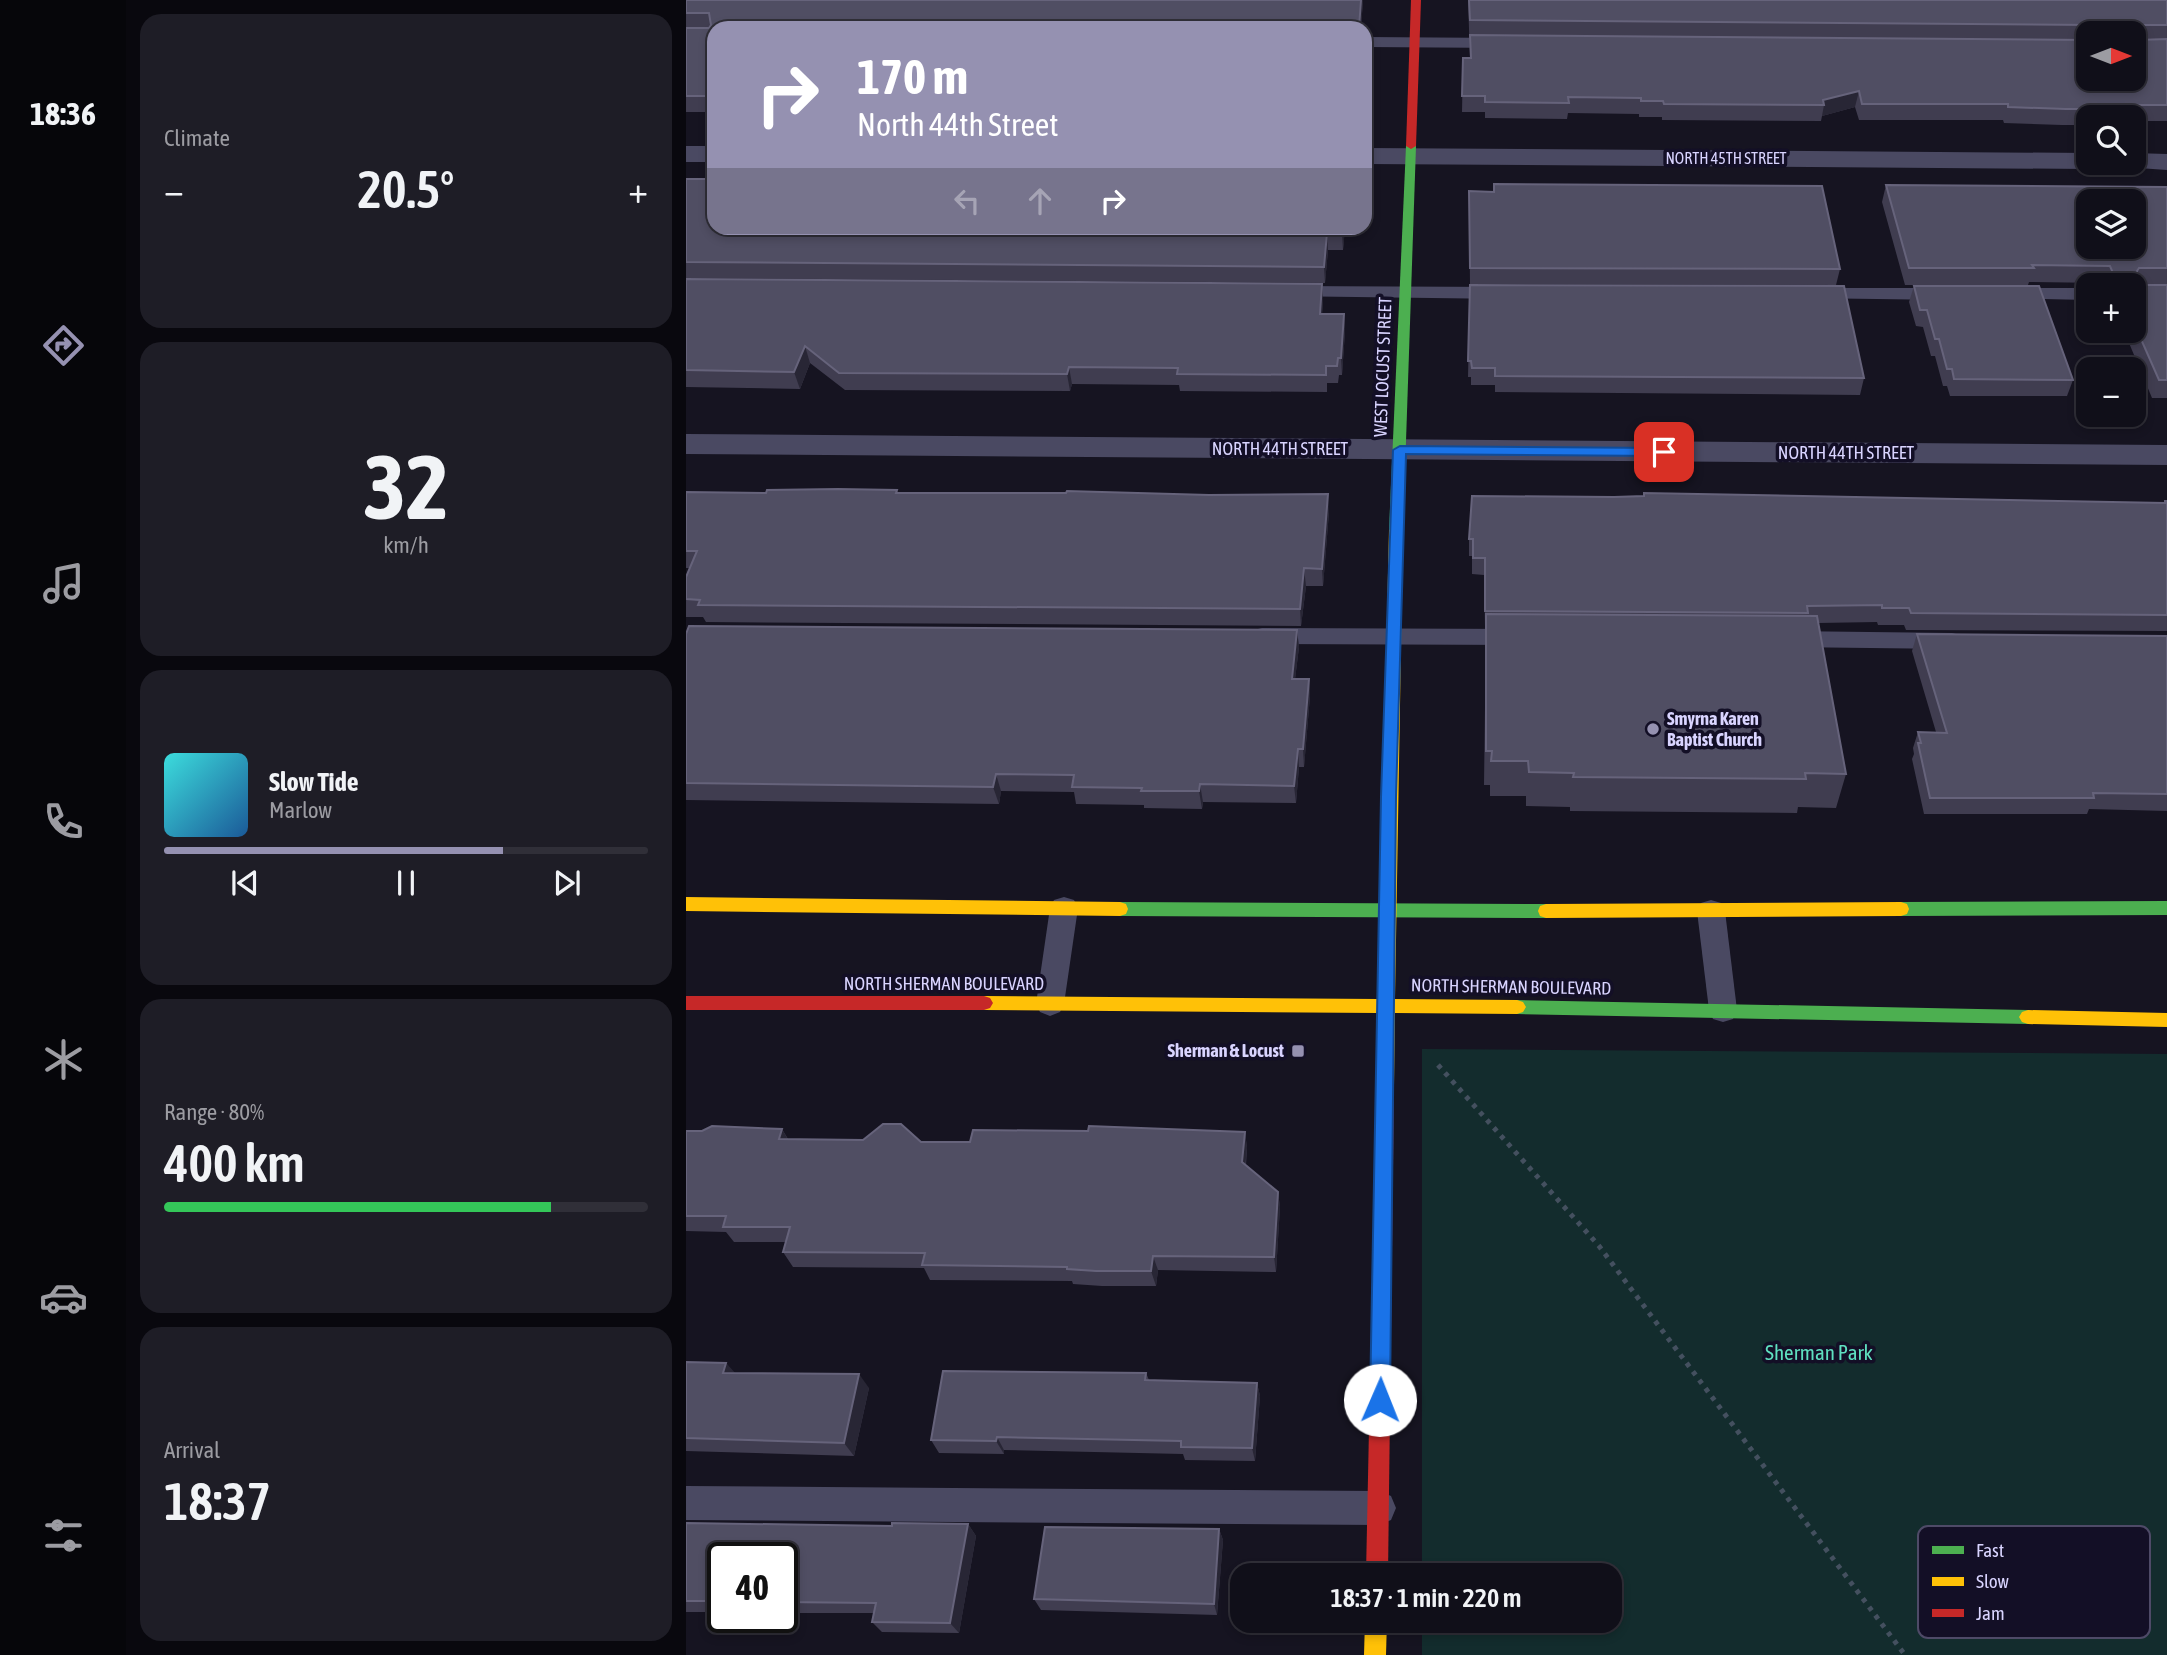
<!DOCTYPE html>
<html lang="en">
<head>
<meta charset="utf-8">
<style>
  body { margin:0; font-family:"Asap Condensed",sans-serif; background:#1e1d26; color:#f1f3f6; height:100vh; display:flex; flex-direction:column; font-size:26px; white-space:nowrap }
  * { box-sizing:border-box; margin:0 }
  p { font-size:23px; color:#9c9ca2 }
  .icon { flex:none; width:38px; height:38px; fill:none; stroke:currentColor; stroke-width:2; stroke-linecap:round; stroke-linejoin:round }
  .map { position:relative; flex:1; overflow:hidden }
  .panel { display:flex; flex-direction:column; gap:14px; padding:14px; background:#09080e; width:560px }
  .panel>* { flex:none }
  .top-card { position:absolute; left:21px; top:21px; width:665px; height:214px; border-radius:21px; box-shadow:0 4px 10px #0003,0 0 0 2px #302f38; background:#9591b1; color:#fff; overflow:hidden }
  .needle { width:46px; rotate:90deg }
  .buttons { position:absolute; left:1390px; top:21px; display:grid; gap:14px }
  .buttons a { display:grid; place-items:center; width:70px; height:70px; border-radius:14px; background:#100f19; box-shadow:0 4px 10px #0003,0 0 0 2px #302f38; font-size:35px }
  .speed { position:absolute; left:21px; top:1542px; display:flex; gap:14px; font-size:35px; font-weight:700; text-align:center }
  .speed>* { display:grid; place-content:center; width:91px; height:91px; border-radius:50%; background:#100f19; box-shadow:0 4px 10px #0003,0 0 0 2px #302f38; line-height:1 }
  .speed .limit { border:4px solid #111; border-radius:10px; background:#fff; color:#111 }
  .pin { position:absolute; display:grid; place-items:center; width:60px; height:60px; color:#fff; margin:-30px; border-radius:14px; box-shadow:0 4px 10px #0006 }
  .me { position:absolute; width:77px; margin:-38px; rotate:1deg; stroke-linejoin:round; filter:drop-shadow(0 0 5px #0008) }
  .turn { display:flex; align-items:center; gap:24px; height:147px; padding:0 35px; font-size:32px }
  .turn .icon { width:91px; height:91px; stroke-width:2.5 }
  .turn b { display:block; font-size:49px; line-height:60px }
  .lanes { display:flex; align-items:center; height:66px; padding:0 35px; background:#0003; justify-content:center; gap:35px; direction:ltr }
  .lanes .off { opacity:.35 }
  .big { font-size:52px; font-weight:600; line-height:1.1 }
  .panel .card { flex:1; display:flex; flex-direction:column; justify-content:center; gap:10px; min-width:0; padding:0 24px; border-radius:21px; background:#1e1d26 }
  .panel .dial { align-items:center; gap:0 }
  .dial b { font-size:91px; line-height:1 }
  .song { display:flex; align-items:center; gap:21px }
  .cover { width:84px; height:84px; border-radius:10px; background:linear-gradient(135deg,hsl(180 70% 55%),hsl(210 70% 35%)) }
  .played { height:7px; border-radius:4px; background:linear-gradient(90deg,#9591b1 70%,#302f38 70%) }
  .keys { display:flex; justify-content:space-around; direction:ltr }
  .heat { display:flex; justify-content:space-between; align-items:center; font-size:38px; direction:ltr }
  .charge { height:10px; border-radius:5px; background:linear-gradient(90deg,#34c759 80%,#302f38 0) }
  .trip { position:absolute; left:544px; top:1563px; width:392px; height:70px; border-radius:21px; background:#100f19; box-shadow:0 4px 10px #0003,0 0 0 2px #302f38; font-weight:600; line-height:70px; text-align:center }
  main { display:flex; flex:1; min-height:0 }
  .tabs { display:flex; flex-direction:column; width:126px; justify-content:space-around; align-items:center; background:#06060a; color:#9c9ca2 }
  .tabs .icon { width:49px; height:49px }
  .tabs .current { color:#9591b1 }
  .tabs b { font-size:32px; color:#f1f3f6 }
  .map>svg:first-child { display:block }
</style>
</head>
<body>
<main>
<nav class="tabs">
<b>18:36</b>
<svg class="icon current" aria-label="directions" viewBox="0 0 24 24"><path d="M12 3l9 9-9 9-9-9zM9 14v-3h6M13 9l2 2-2 2"/></svg>
<svg class="icon" aria-label="music" viewBox="0 0 24 24"><path d="M9 18V5l10-2v13"/><circle cx="6" cy="18" r="3"/><circle cx="16" cy="16" r="3"/></svg>
<svg class="icon" aria-label="phone" viewBox="0 0 24 24"><path d="M5 4h4l2 5-3 2q2 4 5 5l2-3 5 2v4C11 20 4 13 5 4z"/></svg>
<svg class="icon" aria-label="climate" viewBox="0 0 24 24"><path d="M12 3v18M4 7l16 10M4 17L20 7"/></svg>
<svg class="icon" aria-label="car" viewBox="0 0 24 24"><path d="M5 17H2v-5l4-1 3-4h7l3 4 3 1v5h-3M9 17h6M6 11h13"/><circle cx="7" cy="17" r="2"/><circle cx="17" cy="17" r="2"/></svg>
<svg class="icon" aria-label="filters" viewBox="0 0 24 24"><path d="M4 7h16M4 17h16"/><circle cx="9" cy="7" r="2"/><circle cx="15" cy="17" r="2"/></svg>
</nav>
<section class="panel">
<div class="card"><p>Climate</p>
<div class="heat"><a>−</a><b class="big">20.5°</b><a>+</a></div>
</div>
<div class="card dial"><b>32</b><p>km/h</p></div>
<div class="card">
<div class="song"><i class="cover"></i><div><b>Slow Tide</b><p>Marlow</p></div></div>
<div class="played"></div>
<div class="keys"><svg class="icon" aria-label="previous" viewBox="0 0 24 24"><path d="M18 5L8 12l10 7zM5 5v14"/></svg><svg class="icon" aria-label="pause" viewBox="0 0 24 24"><path d="M8 5v14M16 5v14"/></svg><svg class="icon" aria-label="next" viewBox="0 0 24 24"><path d="M6 5l10 7-10 7zM19 5v14"/></svg></div>
</div>
<div class="card"><p>Range · 80%</p><b class="big">400 km</b><div class="charge"></div></div>
<div class="card"><p>Arrival</p><b class="big">18:37</b></div>
</section>
<div class="map">
<svg width="1481" height="1655" viewBox="0 0 1481 1655">
  <rect width="100%" height="100%" fill="#161421"/>
  <polygon fill="#132c2d" points="736,1049 1481,1054 1481,1655 736,1655 736,1621 924,1620 924,1575 736,1575"/>
  <g fill="none" stroke-linecap="round" stroke-linejoin="round">
    <polyline stroke="#44505f" stroke-width="5" stroke-dasharray="4.5 6" stroke-linecap="butt" points="752,1065 913,1246 1219,1655"/>
    <g fill="#4a4962" fill-rule="evenodd">
      <polygon points="679,37 821,38 829,43 821,48 679,47"/>
      <polygon points="600,286 821,287 831,293 821,299 593,296 590,292"/>
      <polygon points="1125,288 1262,288 1272,294 1262,300 1118,298 1115,294 1118,290"/>
      <polygon points="1321,288 1402,288 1402,300 1314,298 1311,294 1314,290"/>
      <polygon points="576,628 835,629 843,631 847,637 843,643 835,645 576,644 568,642 564,636 568,630"/>
      <polygon points="1101,631 1266,633 1274,635 1278,641 1274,647 1266,649 1101,647 1093,645 1089,639 1093,633"/>
      <polygon points="378,897 388,900 392,908 378,1004 374,1012 364,1016 354,1012 350,1004 364,908 368,900"/>
      <polygon points="1025,900 1035,903 1039,911 1051,1010 1047,1019 1037,1022 1027,1019 1023,1010 1011,911 1015,903"/>
      <polygon points="0,1486 693,1491 705,1496 710,1508 705,1520 693,1525 0,1520"/>
    </g>
    <g fill="#4a4962" fill-rule="evenodd">
      <rect x="0" y="146" width="28" height="16"/>
      <polygon points="679,148 1402,153 1402,163 1414,163 1411,167 1402,169 679,164"/>
      <polygon points="1447,153 1481,154 1481,170 1438,167 1435,163 1447,163"/>
      <polygon points="0,434 1481,445 1481,465 0,454"/>
    </g>
    <g fill="#4caf50" fill-rule="evenodd">
      <polygon points="725,143 730,146 717,530 710,535 703,530 720,146"/>
      <polygon points="1481,901 1481,915 1215,916 1209,914 1207,909 1209,904 1215,902"/>
      <polygon points="434,902 860,904 866,906 868,911 866,916 860,918 434,916 428,914 426,909 428,904"/>
      <polygon points="831,1000 1342,1010 1348,1012 1351,1017 1348,1022 1342,1024 831,1014 825,1012 822,1007 825,1002"/>
    </g>
    <g fill="#ffc107" fill-rule="evenodd">
      <polygon points="710,525 717,530 709,999 831,1000 837,1002 840,1007 837,1012 831,1014 709,1013 708,1086 705,1091 699,1094 693,1091 690,1086 692,1013 298,1010 292,1008 289,1003 292,998 298,996 692,999 703,530"/>
      <polygon points="0,897 434,902 440,904 442,909 440,914 434,916 0,911"/>
      <polygon points="1215,902 1221,904 1223,909 1221,914 1215,916 860,918 854,916 852,911 854,906 860,904"/>
      <polygon points="1342,1010 1481,1013 1481,1027 1342,1024 1336,1022 1333,1017 1336,1012"/>
      <polygon points="679,1620 701,1620 700,1655 678,1655"/>
    </g>
    <g fill="#c62828" fill-rule="evenodd">
      <polygon points="725,0 735,0 730,146 725,149 720,146"/>
      <polygon points="0,996 298,996 304,998 307,1003 304,1008 298,1010 0,1010"/>
      <polygon points="699,1078 705,1081 708,1086 702,1575 680,1575 690,1086 693,1081"/>
    </g>
  </g>
  <g fill="#403d50" fill-rule="evenodd">
    <polygon points="0,0 677,0 675,28 28,28 28,112 0,112"/>
    <path d="M782,0h699v121h-34v-4h-45v8h-26l-58,-2 -1,-3h-144l-4,-13 -33,9 -1,5 -159,-1v-3h-23v-3l-71,-1 -1,6 -82,-1v-6h-23l1,-54h7zM1402,33h45l-45,46z"/>
    <polygon points="0,179 28,228 659,228 657,250 642,250 639,283 0,278"/>
    <polygon points="808,184 1154,269 1150,285 784,284 783,191 808,192"/>
    <polygon points="1200,185 1481,187 1481,398 1466,398 1438,331 1447,331 1447,285 1419,285 1418,283 1343,282 1342,285 1219,285 1196,202"/>
    <polygon points="0,279 637,301 636,314 658,314 659,331 656,375 653,375 652,383 641,383 641,392 494,391 493,385 386,384 384,391 159,390 124,363 114,389 0,387"/>
    <polygon points="784,285 1178,378 1174,395 809,392 809,385 785,385 785,377 782,377"/>
    <polygon points="1228,286 1387,380 1381,396 1264,396 1261,386 1257,386 1249,356 1245,356 1237,327 1230,326 1223,302"/>
    <polygon points="211,490 212,493 643,512 637,586 620,586 615,626 20,622 17,617 0,617 0,577 3,568 0,568 0,492 80,493"/>
    <polygon points="1479,501 1481,501 1481,631 1220,630 1218,625 1192,625 1191,622 1132,623 1160,774 1150,808 1112,807 1111,813 884,811 884,807 840,806 840,796 804,796 804,785 798,785 800,627 799,627 798,575 786,574 786,556 783,556 783,539 1478,503"/>
    <polygon points="611,630 613,647 609,679 623,679 624,696 618,767 613,767 610,803 517,802 516,809 458,808 458,805 390,804 388,792 315,791 313,804 0,800 0,634"/>
    <polygon points="1231,634 1481,636 1481,811 1403,809 1401,814 1238,814 1226,759 1228,754 1227,748 1232,732 1250,732 1226,651"/>
    <polygon points="96,1129 102,1139 235,1142 284,1142 402,1131 559,1132 561,1148 560,1165 592,1192 594,1207 590,1272 472,1270 470,1286 416,1286 387,1284 386,1281 244,1280 238,1268 107,1267 97,1252 100,1242 48,1242 40,1232 0,1231 0,1131"/>
    <polygon points="0,1362 40,1363 48,1373 183,1388 168,1456 0,1451"/>
    <polygon points="460,1373 463,1380 571,1383 574,1396 569,1461 499,1460 497,1454 318,1450 318,1454 253,1453 245,1440"/>
    <polygon points="0,1523 206,1526 282,1524 290,1536 273,1633 196,1632 186,1622 188,1613 96,1613 96,1558 37,1558 37,1612 0,1612"/>
    <polygon points="533,1529 537,1540 531,1615 355,1610 348,1599"/>
  </g>
  <g fill="#282635">
    <polygon points="675,0 677,0 675,28 673,28"/>
    <polygon points="1173,91 1169,107 1136,116 1138,105 1137,100"/>
    <polygon points="657,228 659,228 657,250 656,233"/>
    <polygon points="641,233 642,250 639,283 638,267"/>
    <polygon points="636,284 637,301 635,331 634,314"/>
    <polygon points="658,314 659,331 656,375 655,358"/>
    <polygon points="119,346 124,363 114,389 108,372"/>
    <polygon points="383,367 386,384 384,391 381,374"/>
    <polygon points="642,494 643,512 637,586 636,569"/>
    <polygon points="618,568 620,586 615,626 614,609"/>
    <polygon points="611,630 613,647 607,696 606,679"/>
    <polygon points="623,679 624,696 618,767 617,749"/>
    <polygon points="612,749 613,767 610,803 608,786"/>
    <polygon points="310,774 315,791 313,804 307,787"/>
    <polygon points="514,784 517,802 516,809 513,791"/>
    <polygon points="96,1129 105,1145 93,1139"/>
    <polygon points="559,1132 561,1148 558,1178 556,1162"/>
    <polygon points="592,1192 594,1207 590,1272 588,1257"/>
    <polygon points="467,1256 472,1270 470,1286 465,1271"/>
    <polygon points="40,1363 52,1376 37,1373"/>
    <polygon points="173,1374 183,1388 168,1456 158,1443"/>
    <polygon points="571,1383 574,1396 569,1461 566,1448"/>
    <polygon points="311,1437 318,1450 318,1454 310,1441"/>
    <polygon points="282,1524 290,1536 273,1633 264,1623"/>
    <polygon points="533,1529 537,1540 531,1615 528,1604"/>
  </g>
  <g fill="#504e63" stroke="#66637b" stroke-width="2" fill-rule="evenodd">
    <polygon points="0,0 675,0 673,28 28,28 28,96 0,96 0,28 23,28 25,25 23,13 0,13"/>
    <polygon points="783,0 1481,0 1481,25 1452,25 1449,27 1452,40 1481,39 1481,105 1438,105 1440,109 1380,109 1322,107 1322,104 1176,104 1173,91 1137,100 1138,105 978,104 977,101 955,101 955,98 882,97 883,103 799,102 799,96 776,96 777,58 785,58 784,35 1402,40 1402,79 1447,79 1447,33 1409,33 1407,25 784,20"/>
    <polygon points="0,179 28,179 28,228 657,228 656,233 641,233 638,267 0,262"/>
    <polygon points="808,184 1136,186 1154,269 784,268 783,191 808,192"/>
    <path d="M1200,185l281,2v81h-28l-2,3v12l2,2h28v95h-8l-26,-59v-36h-15l-8,-19 -78,-1 2,3h-125zM1402,201h45v46h-45z"/>
    <polygon points="0,279 636,284 634,314 658,314 655,358 652,358 651,366 640,366 640,375 491,374 492,368 383,367 381,374 153,373 119,346 108,372 0,370"/>
    <polygon points="784,285 1158,286 1178,378 809,376 809,368 786,368 785,361 782,361"/>
    <polygon points="1228,286 1353,286 1387,380 1268,379 1266,369 1261,369 1253,339 1249,339 1241,310 1234,310"/>
    <polygon points="152,489 211,490 210,493 380,493 381,491 523,495 642,494 636,569 618,568 614,609 12,605 14,600 0,599 0,577 11,551 0,551 0,492 80,493 81,490"/>
    <polygon points="958,493 1479,503 1479,501 1481,501 1481,615 1225,613 1223,608 1196,608 1196,605 1121,606 1122,613 799,611 799,558 787,558 787,539 783,539 786,496 928,497 958,496"/>
    <polygon points="800,614 1131,616 1160,774 1119,773 1120,779 887,777 888,773 843,772 842,761 805,761 806,751 800,751"/>
    <polygon points="3,626 611,630 606,679 623,679 617,749 612,749 608,786 514,784 513,791 455,791 456,788 386,787 388,775 310,774 307,787 0,783 0,634"/>
    <polygon points="1231,634 1481,636 1481,794 1407,793 1408,798 1244,798 1232,743 1235,743 1232,732 1261,733"/>
    <polygon points="197,1124 215,1124 235,1142 284,1142 287,1130 402,1131 403,1126 559,1132 556,1162 592,1192 588,1257 467,1256 465,1271 410,1271 381,1269 381,1267 236,1265 239,1253 97,1252 104,1227 37,1227 40,1216 0,1216 0,1131 16,1131 26,1126 96,1129 93,1139 177,1140"/>
    <polygon points="0,1362 40,1363 37,1373 173,1374 158,1443 0,1438"/>
    <polygon points="257,1371 460,1373 459,1380 571,1383 566,1448 495,1447 495,1441 311,1437 310,1441 245,1440"/>
    <polygon points="0,1523 206,1526 206,1523 282,1524 264,1623 186,1622 190,1603 96,1602 96,1558 37,1558 37,1601 0,1601"/>
    <polygon points="359,1527 533,1529 528,1604 348,1599"/>
  </g>
  <polygon fill="#1a73e8" stroke="#114b97" stroke-width="2" points="714,446 978,448 985,452 978,456 720,454 710,797 704,1400 701,1407 694,1410 687,1407 684,1400 695,797 707,450"/>
  <g fill="#9591b1" stroke="#130f26" stroke-width="2.5">
    <circle cx="967" cy="729" r="7"/>
    <rect x="605" y="1044" width="14" height="14" rx="3.5"/>
  </g>
  <g text-anchor="middle" stroke-width="7" stroke-linejoin="round" paint-order="stroke">
    <g font-size="16" fill="#d9d4ff" stroke="#130f26">
      <text x="1040" y="164">NORTH 45TH STREET</text>
    </g>
    <g font-size="18" fill="#d9d4ff" stroke="#130f26">
      <text transform="translate(697 367) rotate(-88)" y="6">WEST LOCUST STREET</text>
      <text x="594" y="455">NORTH 44TH STREET</text>
      <text x="1160" y="459">NORTH 44TH STREET</text>
      <text x="258" y="990">NORTH SHERMAN BOULEVARD</text>
      <text transform="translate(825 987) rotate(1)" y="6">NORTH SHERMAN BOULEVARD</text>
    </g>
    <g font-size="18" font-weight="bold" fill="#d9d4ff" stroke="#130f26" text-anchor="start">
      <text x="981" y="725">Smyrna Karen<tspan x="981" dy="21">Baptist Church</tspan></text>
      <text x="598" y="1057" text-anchor="end">Sherman &amp; Locust</text>
    </g>
    <g font-size="21" fill="#5fe0c0" stroke="#130f26">
      <text x="1133" y="1360">Sherman Park</text>
    </g>
  </g>
  <rect x="1232" y="1526" width="232" height="112" rx="10" fill="#130f26" stroke="#4e4a67" stroke-width="2"/>
  <rect x="1246" y="1546" width="32" height="8" fill="#4caf50"/>
  <rect x="1246" y="1577" width="32" height="9" fill="#ffc107"/>
  <rect x="1246" y="1609" width="32" height="8" fill="#c62828"/>
  <g font-size="19" fill="#d9d4ff">
    <text x="1290" y="1557">Fast</text>
    <text x="1290" y="1588">Slow</text>
    <text x="1290" y="1620">Jam</text>
  </g>
</svg>
<div class="buttons">
<a><svg class="needle" viewBox="-14 -14 28 28"><path d="M0-13l5 13h-10z" fill="#e53935"/><path d="M0 13l5-13h-10z" fill="#9c9ca2"/></svg></a>
<a><svg class="icon" aria-label="search" viewBox="0 0 24 24"><circle cx="10" cy="10" r="6"/><path d="M15 15l6 6"/></svg></a>
<a><svg class="icon" aria-label="layers" viewBox="0 0 24 24"><path d="M12 4l9 5-9 5-9-5zM3 14l9 5 9-5"/></svg></a>
<a>+</a>
<a>−</a>
</div>
<div class="speed"><div class="limit">40</div></div>
<div class="pin" style="left:978px;top:452px;background:#d93025"><svg class="icon" aria-label="arrive" viewBox="0 0 24 24"><path d="M6 21V4h12l-3 4 3 4H6"/></svg></div>
<svg class="me" style="left:694px;top:1400px" viewBox="-20 -20 40 40"><circle r="19" fill="#fff"/><path d="M0-13L10 11 0 6-10 11z" fill="#1a73e8"/></svg>
<div class="trip">18:37 · 1 min · 220 m</div>
<div class="top-card">
<div class="turn"><svg class="icon" aria-label="right" viewBox="0 0 24 24"><path d="M7 20v-9h11M14 6l5 5-5 5"/></svg><div><b>170 m</b>North 44th Street</div></div>
<div class="lanes"><svg class="icon off" aria-label="left" viewBox="0 0 24 24"><path d="M17 20v-9H6M10 6l-5 5 5 5"/></svg><svg class="icon off" aria-label="ahead" viewBox="0 0 24 24"><path d="M12 20V5M6 11l6-6 6 6"/></svg><svg class="icon" aria-label="right" viewBox="0 0 24 24"><path d="M7 20v-9h11M14 6l5 5-5 5"/></svg></div>
</div>
</div>
</main>
</body>
</html>
